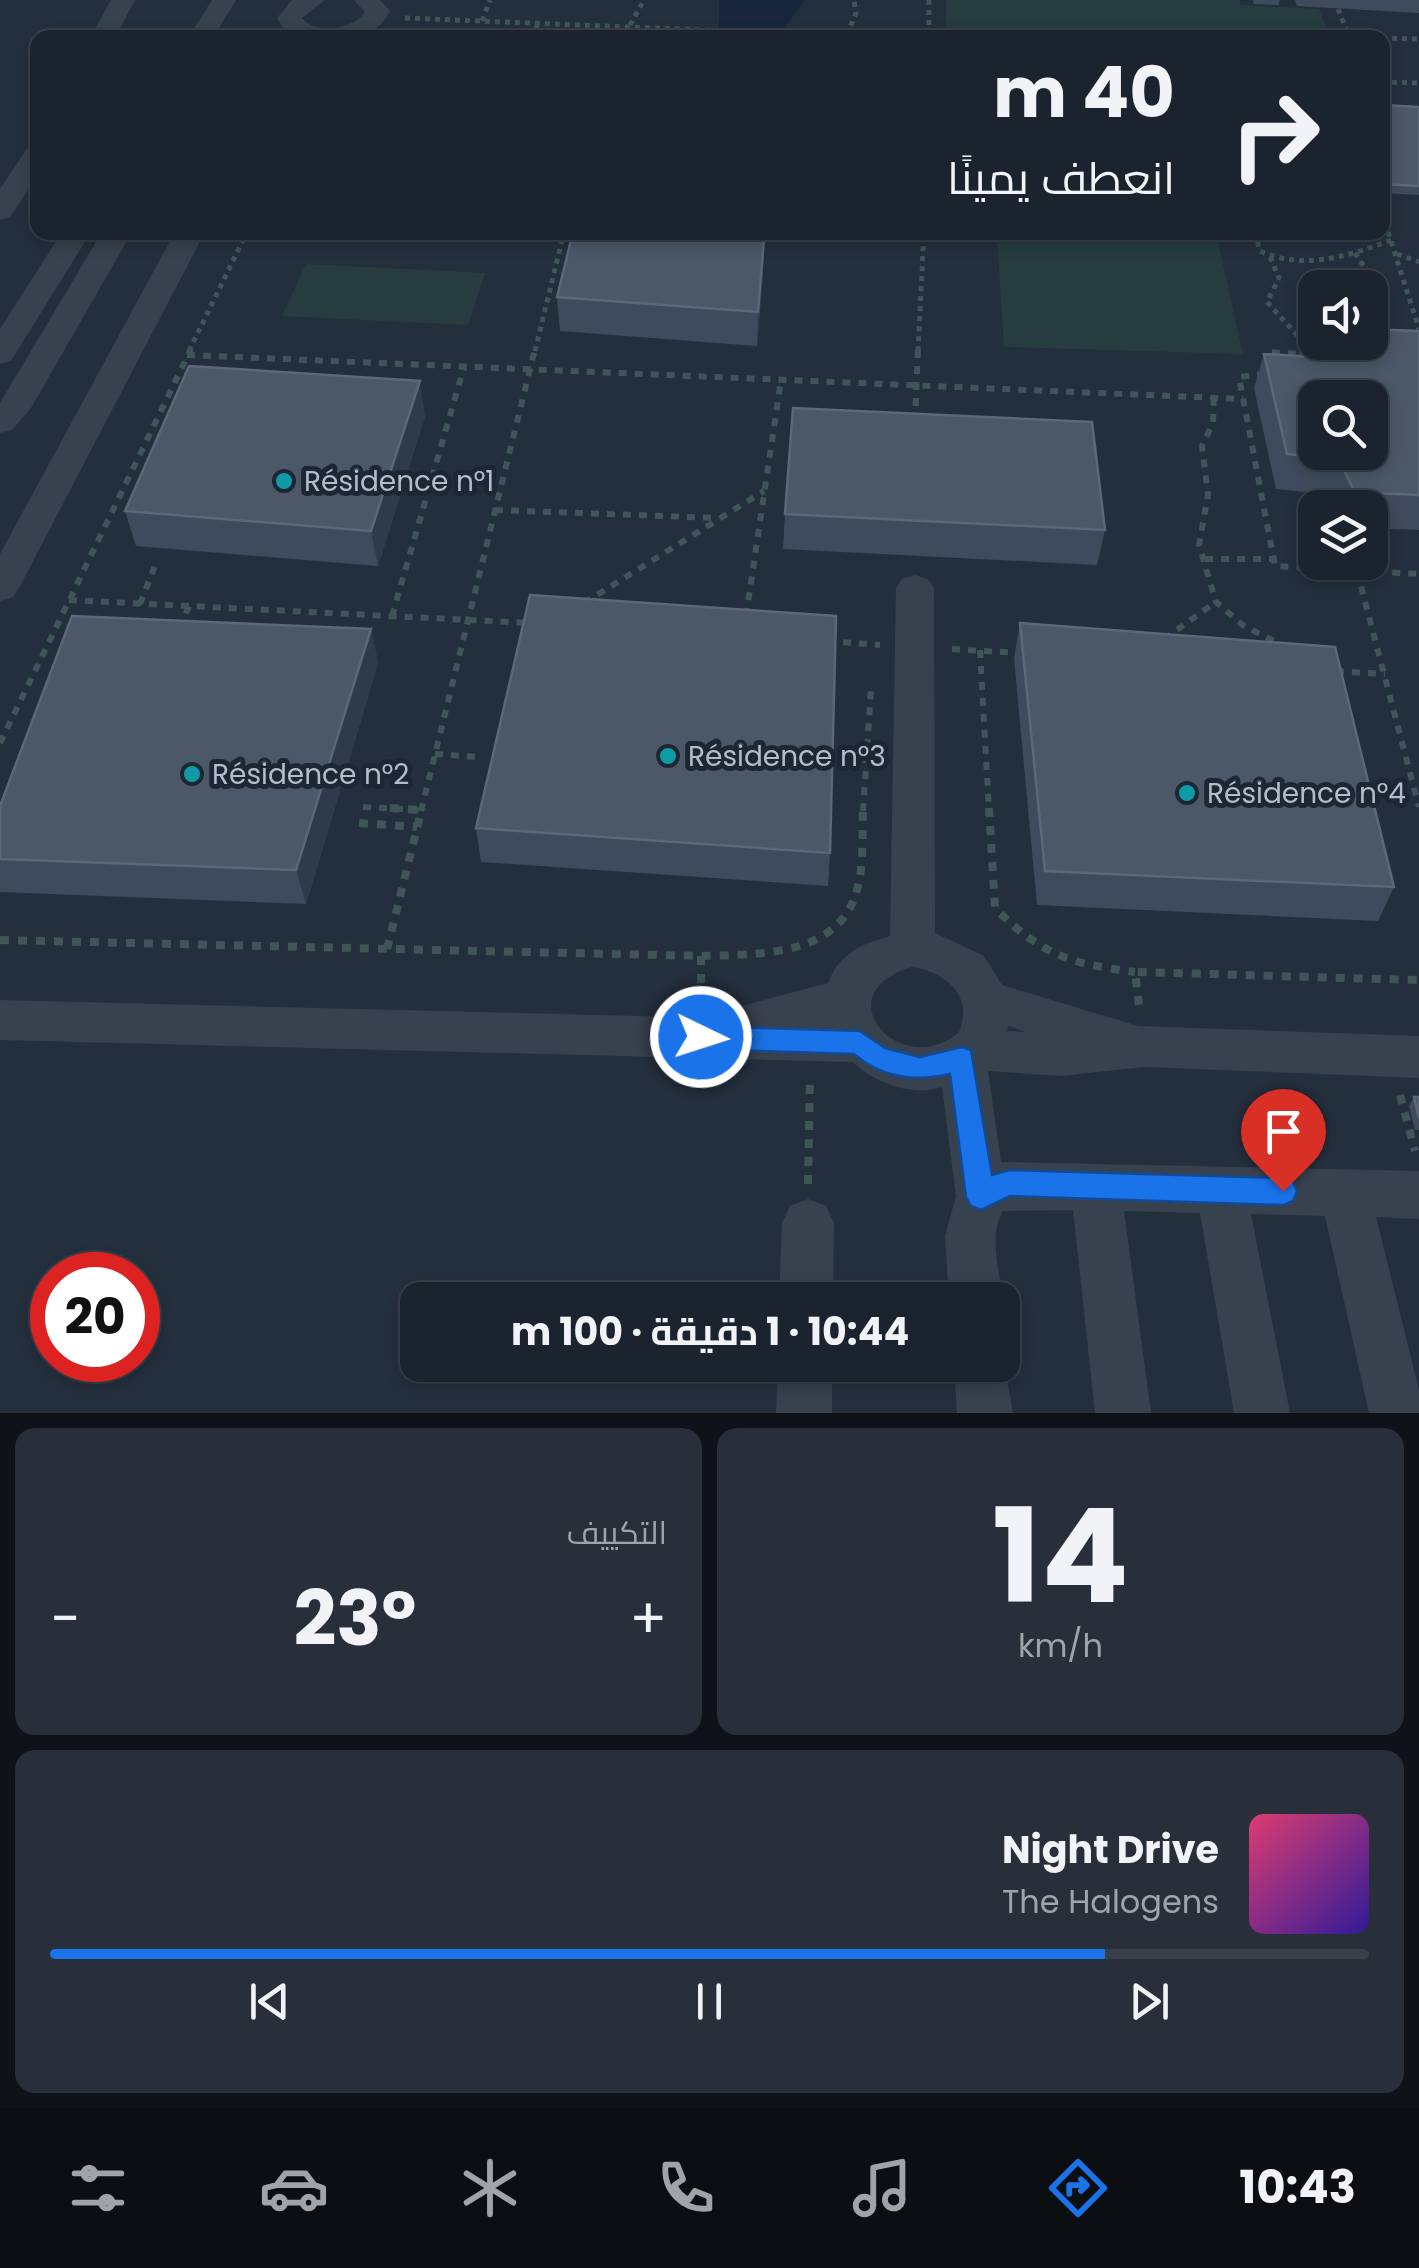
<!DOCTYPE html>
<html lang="ar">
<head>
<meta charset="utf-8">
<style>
  body { margin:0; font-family:Poppins,Cairo,sans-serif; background:#282f3a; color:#f1f3f6; direction:rtl; height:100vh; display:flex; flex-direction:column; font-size:38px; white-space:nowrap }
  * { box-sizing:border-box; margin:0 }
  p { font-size:32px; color:#a0a4aa }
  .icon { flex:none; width:55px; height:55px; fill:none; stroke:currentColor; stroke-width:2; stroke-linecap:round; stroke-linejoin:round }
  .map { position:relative; height:1413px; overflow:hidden; direction:ltr }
  .sheet { display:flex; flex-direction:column; gap:15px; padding:15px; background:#0f1319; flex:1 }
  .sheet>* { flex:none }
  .top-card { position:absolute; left:30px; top:30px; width:1360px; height:210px; border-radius:20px; box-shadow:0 5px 15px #0003,0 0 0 2px #39404a; direction:rtl; background:#1b232e; color:#f1f3f6; overflow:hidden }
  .controls { position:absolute; left:1298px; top:270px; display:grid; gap:20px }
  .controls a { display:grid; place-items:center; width:90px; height:90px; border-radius:20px; background:#1b232e; box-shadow:0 5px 15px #0003,0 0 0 2px #39404a; font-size:50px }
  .speed { position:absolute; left:30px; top:1252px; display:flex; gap:20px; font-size:50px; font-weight:700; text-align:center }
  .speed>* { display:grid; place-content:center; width:130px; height:130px; border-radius:50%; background:#1b232e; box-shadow:0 5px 15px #0003,0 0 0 2px #39404a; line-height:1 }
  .speed .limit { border:15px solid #d22; background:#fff; color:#111 }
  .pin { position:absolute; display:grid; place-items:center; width:85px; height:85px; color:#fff; margin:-102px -42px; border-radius:50% 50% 50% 0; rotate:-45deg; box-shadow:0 0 10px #0007 }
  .pin .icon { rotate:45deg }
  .me { position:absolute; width:110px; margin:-55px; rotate:94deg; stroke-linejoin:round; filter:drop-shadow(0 0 8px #0008) }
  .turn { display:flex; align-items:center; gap:35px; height:210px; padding:0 50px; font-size:45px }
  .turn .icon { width:130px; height:130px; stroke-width:2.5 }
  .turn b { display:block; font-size:70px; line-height:85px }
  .big { font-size:75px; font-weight:700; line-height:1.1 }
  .sheet .tile { flex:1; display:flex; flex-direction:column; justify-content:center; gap:15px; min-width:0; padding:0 35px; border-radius:20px; background:#282f3a }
  .sheet .dial { align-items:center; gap:0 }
  .dial b { font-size:130px; line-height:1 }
  .song { display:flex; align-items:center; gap:30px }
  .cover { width:120px; height:120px; border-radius:15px; background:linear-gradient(135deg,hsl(340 70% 55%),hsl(250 70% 35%)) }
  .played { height:10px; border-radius:5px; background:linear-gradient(90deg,#1a73e8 80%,#39404a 80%) }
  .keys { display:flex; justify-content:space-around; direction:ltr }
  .heat { display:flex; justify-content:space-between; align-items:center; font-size:55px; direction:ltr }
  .sheet .tiles { flex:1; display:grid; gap:15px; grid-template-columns:1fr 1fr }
  .tile:last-child { grid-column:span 2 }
  .trip { position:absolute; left:400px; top:1282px; width:620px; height:100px; border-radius:20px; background:#1b232e; box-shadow:0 5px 15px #0003,0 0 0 2px #39404a; font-weight:700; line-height:100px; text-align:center; direction:rtl }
  .tab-bar { display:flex; height:160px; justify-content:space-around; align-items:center; background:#0b0e12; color:#a0a4aa }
  .tab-bar .icon { width:70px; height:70px }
  .tab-bar .on { color:#1a73e8 }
  .tab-bar b { font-size:45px; color:#f1f3f6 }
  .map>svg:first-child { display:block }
</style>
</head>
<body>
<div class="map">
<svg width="1419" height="1413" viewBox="0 0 1419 1413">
  <rect width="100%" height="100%" fill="#242f3e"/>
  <g fill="#263c3f">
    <polygon points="946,0 1239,0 1241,5 1319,9 1330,37 946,37"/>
    <polygon points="997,233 1216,233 1243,354 1004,347"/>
    <polygon points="306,264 485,273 468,325 282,316"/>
  </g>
  <polygon fill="#17263c" points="719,0 805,0 778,37 719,38"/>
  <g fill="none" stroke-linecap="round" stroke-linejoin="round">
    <g stroke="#3f5557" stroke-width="5" stroke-dasharray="5 5" stroke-linecap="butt">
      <polyline points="929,0 929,38"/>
      <polyline points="1338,9 1350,38"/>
      <polyline points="405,18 900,38"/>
      <polyline points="482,21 490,0"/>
      <polyline points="630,25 644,0"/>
      <polyline points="847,35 856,13 854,0"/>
      <polyline points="532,38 538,23"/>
      <polyline points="1382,38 1419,39"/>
      <polyline points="1382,82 1419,83"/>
      <polyline points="1382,213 1419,329"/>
      <path d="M1255,232l5,19c43,20 89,5 131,-11"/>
      <polyline points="1355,253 1371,278 1362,288"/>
      <polyline points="1397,254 1419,262"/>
      <polyline points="1270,257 1279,278 1267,302 1298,336"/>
      <polyline points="189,351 247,232"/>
      <polyline points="535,351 564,232"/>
      <polyline points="918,351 924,232"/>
      <polyline points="1303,351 1298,336 1315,329"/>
    </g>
    <g stroke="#3f5557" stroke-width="6" stroke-dasharray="8 8" stroke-linecap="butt">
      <polyline points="1303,349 1304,353"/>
      <polyline points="187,355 1243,399"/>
      <polyline points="1268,362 1266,352 1303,354"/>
      <polyline points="1265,374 1239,377 1275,566 1419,574"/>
      <polyline points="1214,398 1213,423 1202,446 1208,495 1199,545 1216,602 1244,626 1280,644"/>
      <polyline points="915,422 918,349"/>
      <polyline points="495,510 718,518"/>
      <polyline points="1205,559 1273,559"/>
      <polyline points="1357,571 1419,807"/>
      <polyline points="69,600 530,623"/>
      <polyline points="584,603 764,491"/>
      <polyline points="140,604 156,563"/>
      <polyline points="392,616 464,367"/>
      <polyline points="746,616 781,380"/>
      <polyline points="179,628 189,606"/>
      <polyline points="1164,639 1216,602"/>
      <polyline points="827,641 880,645"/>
      <polyline points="952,649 1019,653"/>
      <polyline points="980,650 989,811"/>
      <polyline points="1336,671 1385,674"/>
      <polyline points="0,743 191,349"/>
      <polyline points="435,754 478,757"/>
      <polyline points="363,807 421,810"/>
      <polyline points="421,811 535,349"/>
      <polyline points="863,811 871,689"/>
    </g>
    <g stroke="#3f5557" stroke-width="8" stroke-dasharray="9 9" stroke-linecap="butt">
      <polyline points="390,808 421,810"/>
      <path d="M989,808l6,100c46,47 76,56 140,64"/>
      <polyline points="359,823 417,827"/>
      <path d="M0,940l701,16c57,-2 141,2 157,-70 6,-24 4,-53 5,-78"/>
      <polyline points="387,949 422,808"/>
      <polyline points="701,956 701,1000"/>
      <polyline points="1139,1005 1135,972 1419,980"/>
      <polyline points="1400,1095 1415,1151"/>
      <polyline points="808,1184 810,1077"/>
    </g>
    <g fill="#38414e" fill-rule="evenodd">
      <polygon points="111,0 135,0 115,38 90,38"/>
      <polygon points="212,0 236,0 213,38 188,38"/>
      <path d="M292,0h33l-23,18c14,17 51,12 63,-6l-11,-12h26l10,11c-17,36 -60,27 -95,27l-7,-3 -11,-17z"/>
      <polygon points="38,145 38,175 10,217 0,220 0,189 28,147"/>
      <polygon points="62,232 91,232 11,361 0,364 0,329"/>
      <polygon points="102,232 132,232 31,408 12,430 0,433 0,403"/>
      <polygon points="175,232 205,232 19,588 13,597 0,601 0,554"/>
      <path d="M915,575l13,4 6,9 1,345 49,23 18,29 136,41 281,10v42l-275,-11 -83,9 -73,-5 13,91 418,9v48l-43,-2 43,173v23h-50l-44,-197 -74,-2 39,199h-56l-34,-200 -76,-2 27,202h-56l-22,-203 -70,1c-15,24 -3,62 0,89h-54l-4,-64 11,-40 -14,-109c-29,10 -68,-4 -89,-25l-853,-22v-40l715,18 19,-10 94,-25c11,-29 33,-39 62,-47l6,-348 6,-9zM912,967c34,5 62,29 47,65 -57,50 -138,-38 -47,-65zM1008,1026l18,6 -19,-1z"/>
      <polygon points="808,1199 826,1206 834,1223 833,1300 779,1300 782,1223 790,1206"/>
      <polygon points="1002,1351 1013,1413 957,1413 954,1365 1002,1365"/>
      <polygon points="778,1365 832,1365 832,1413 776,1413"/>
    </g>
  </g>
  <g fill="#3f4b5c">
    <polygon points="1253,0 1280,0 1278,5 1254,4"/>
    <polygon points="1295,0 1419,0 1419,13 1297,6"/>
    <polygon points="1382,105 1419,107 1419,195 1382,193"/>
    <polygon points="764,239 763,273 757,346 560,331 557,297"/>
    <polygon points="1307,325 1419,331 1419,530 1370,528 1370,508 1333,508 1326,494 1276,489 1254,388 1264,354 1298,356"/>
    <polygon points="425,416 378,566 136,546 125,511"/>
    <polygon points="785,514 1105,530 1097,565 783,549"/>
    <polygon points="1020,623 1394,887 1378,921 1037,905 1014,658"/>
    <polygon points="371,629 378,663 306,904 0,892 0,806"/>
    <polygon points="476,828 830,853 828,886 481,862"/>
    <polygon points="1414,1097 1419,1097 1419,1130 1415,1130 1409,1106"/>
  </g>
  <g fill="#2f3b4b">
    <polygon points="764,239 763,273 757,346 758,312"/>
    <polygon points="420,381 425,416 378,566 371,531"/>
    <polygon points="371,629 378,663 306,904 296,870"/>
  </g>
  <g fill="#4b5868" stroke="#5c6777" stroke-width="2.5" fill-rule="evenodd">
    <polygon points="1382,105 1419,107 1419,186 1382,184"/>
    <polygon points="573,232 650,232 764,239 758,312 557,297"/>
    <path d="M1307,325l8,1v16h55v-13l49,2v164l-64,-3 -17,-33 -51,-5 -23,-100 50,3zM1315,398h55v54h-55z"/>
    <polygon points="189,366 420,381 371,531 125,511"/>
    <polygon points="793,408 1092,422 1105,530 785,514"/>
    <polygon points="530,595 836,616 830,853 476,828"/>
    <polygon points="72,616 371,629 296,870 0,859 0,806"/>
    <polygon points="1020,623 1335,647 1394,887 1045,871"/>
    <polygon points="1414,1097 1419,1097 1419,1118"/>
  </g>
  <path fill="#1a73e8" stroke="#114b97" stroke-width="2.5" d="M701,1026l159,5 25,17 35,9 42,-10 9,3 21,125 18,-5 273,8 10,4 4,9 -4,10 -10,4 -273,-9 -29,14 -10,-4 -5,-9 -16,-123c-34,8 -68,4 -96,-20l-153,-5 -10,-4 -4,-8 4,-8z"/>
  <g fill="#0f9aa8" stroke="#1d2633" stroke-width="4">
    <circle cx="284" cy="481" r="10"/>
    <circle cx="668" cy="756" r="10"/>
    <circle cx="192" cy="774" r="10"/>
    <circle cx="1187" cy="793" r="10"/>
  </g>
  <g text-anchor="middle" stroke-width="10" stroke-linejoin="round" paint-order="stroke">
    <g font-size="28" fill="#b4bcc9" stroke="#1d2633" text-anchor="start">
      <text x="304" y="491">Résidence n°1</text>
      <text x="688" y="766">Résidence n°3</text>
      <text x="212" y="784">Résidence n°2</text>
      <text x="1207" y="803">Résidence n°4</text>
    </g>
  </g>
</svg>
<div class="controls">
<a><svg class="icon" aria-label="sound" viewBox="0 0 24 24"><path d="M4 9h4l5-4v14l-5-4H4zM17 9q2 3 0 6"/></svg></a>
<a><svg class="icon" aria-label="search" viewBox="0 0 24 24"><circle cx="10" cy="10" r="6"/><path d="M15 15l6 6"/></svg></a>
<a><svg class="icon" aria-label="layers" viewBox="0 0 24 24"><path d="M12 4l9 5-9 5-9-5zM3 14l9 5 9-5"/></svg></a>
</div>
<div class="speed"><div class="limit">20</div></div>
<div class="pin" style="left:1283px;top:1191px;background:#d93025"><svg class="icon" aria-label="arrive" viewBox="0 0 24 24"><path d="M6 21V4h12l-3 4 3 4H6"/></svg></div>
<svg class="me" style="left:701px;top:1037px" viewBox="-20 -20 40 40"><circle r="17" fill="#1a73e8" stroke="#fff" stroke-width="3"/><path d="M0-11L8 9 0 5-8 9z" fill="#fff"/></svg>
<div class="trip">10:44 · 1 دقيقة · 100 m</div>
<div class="top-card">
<div class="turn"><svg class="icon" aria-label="right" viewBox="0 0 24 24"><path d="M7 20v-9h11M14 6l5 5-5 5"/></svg><div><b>40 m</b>انعطف يمينًا</div></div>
</div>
</div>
<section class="sheet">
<div class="tiles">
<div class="tile dial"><b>14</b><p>km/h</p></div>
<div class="tile"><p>التكييف</p>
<div class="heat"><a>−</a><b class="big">23°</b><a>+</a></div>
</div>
<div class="tile">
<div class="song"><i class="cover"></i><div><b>Night Drive</b><p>The Halogens</p></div></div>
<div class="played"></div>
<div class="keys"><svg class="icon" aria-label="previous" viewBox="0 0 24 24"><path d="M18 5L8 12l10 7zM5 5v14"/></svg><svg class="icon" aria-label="pause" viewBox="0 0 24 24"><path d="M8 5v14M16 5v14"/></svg><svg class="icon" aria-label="next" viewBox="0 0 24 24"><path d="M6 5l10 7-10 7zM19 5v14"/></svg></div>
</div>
</div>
</section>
<nav class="tab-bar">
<b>10:43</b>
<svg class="icon on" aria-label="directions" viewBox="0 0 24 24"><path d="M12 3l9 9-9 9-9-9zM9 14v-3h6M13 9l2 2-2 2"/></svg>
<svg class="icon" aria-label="music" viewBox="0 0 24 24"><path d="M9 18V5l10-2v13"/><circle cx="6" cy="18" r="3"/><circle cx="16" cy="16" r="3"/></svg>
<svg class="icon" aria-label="phone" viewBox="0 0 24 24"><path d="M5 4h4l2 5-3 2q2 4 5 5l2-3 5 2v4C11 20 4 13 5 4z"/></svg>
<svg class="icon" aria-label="climate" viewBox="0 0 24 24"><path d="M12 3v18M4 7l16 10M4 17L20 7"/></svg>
<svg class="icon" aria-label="car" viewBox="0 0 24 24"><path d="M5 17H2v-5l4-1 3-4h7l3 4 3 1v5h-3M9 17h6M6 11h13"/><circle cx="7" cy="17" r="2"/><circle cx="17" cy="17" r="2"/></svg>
<svg class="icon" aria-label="filters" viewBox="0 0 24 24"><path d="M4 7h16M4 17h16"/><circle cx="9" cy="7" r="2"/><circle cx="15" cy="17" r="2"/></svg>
</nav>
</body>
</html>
